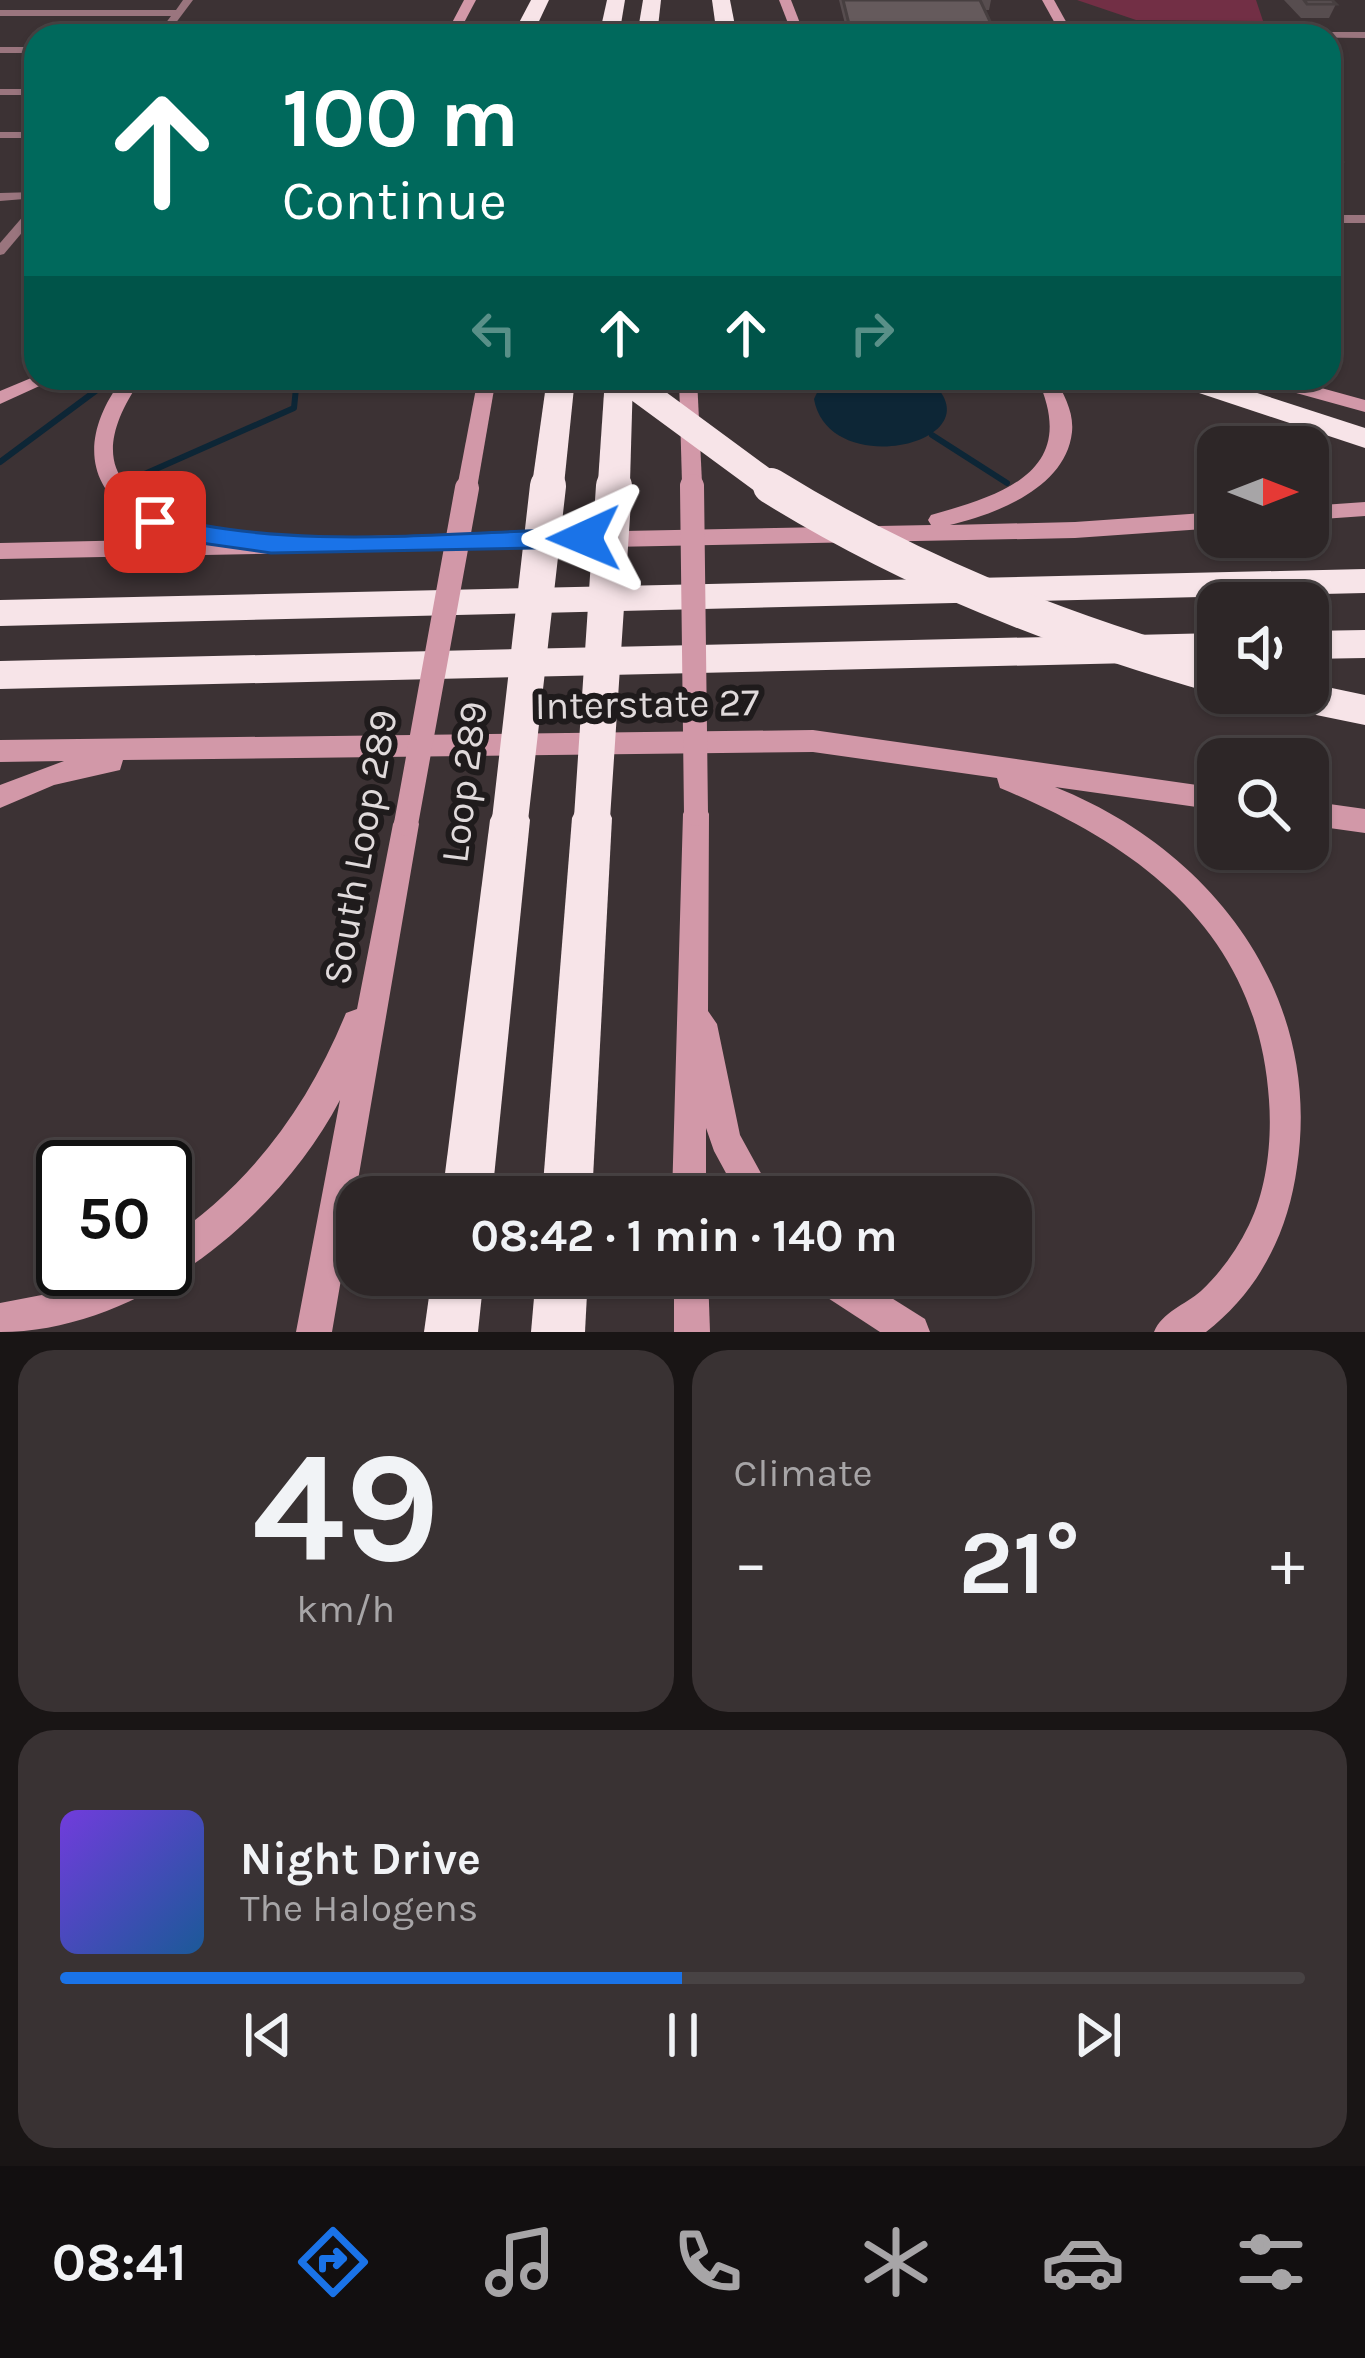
<!DOCTYPE html>
<html lang="en">
<head>
<meta charset="utf-8">
<style>
  body { margin:0; font-family:Karla,sans-serif; background:#393233; color:#f1f3f6; height:100vh; display:flex; flex-direction:column; font-size:45px; white-space:nowrap }
  * { box-sizing:border-box; margin:0 }
  p { font-size:39px; color:#a7a5a7 }
  .icon { flex:none; width:66px; height:66px; fill:none; stroke:currentColor; stroke-width:2; stroke-linecap:round; stroke-linejoin:round }
  .map { position:relative; height:1332px; overflow:hidden }
  .sheet { display:flex; flex-direction:column; gap:18px; padding:18px; background:#191515; flex:1 }
  .sheet>* { flex:none }
  .top-card { position:absolute; left:24px; top:24px; width:1317px; height:366px; border-radius:36px; box-shadow:0 3px 9px #0004,0 0 0 3px #484344; background:#00695c; color:#fff; overflow:hidden }
  .needle { width:78px; rotate:90deg }
  .fabs { position:absolute; left:1197px; top:426px; display:grid; gap:24px }
  .fabs a { display:grid; place-items:center; width:132px; height:132px; border-radius:24px; background:#2d2627; box-shadow:0 3px 9px #0004,0 0 0 3px #484344; font-size:60px }
  .speed { position:absolute; left:36px; top:1140px; display:flex; gap:24px; font-size:60px; font-weight:700; text-align:center }
  .speed>* { display:grid; place-content:center; width:156px; height:156px; border-radius:50%; background:#2d2627; box-shadow:0 3px 9px #0004,0 0 0 3px #484344; line-height:1 }
  .speed .limit { border:6px solid #111; border-radius:18px; background:#fff; color:#111 }
  .pin { position:absolute; display:grid; place-items:center; width:102px; height:102px; color:#fff; margin:-51px; border-radius:24px; box-shadow:0 6px 18px #0006 }
  .me { position:absolute; width:132px; margin:-66px; rotate:269deg; stroke-linejoin:round; filter:drop-shadow(0 0 9px #0008) }
  .turn { display:flex; align-items:center; gap:42px; height:252px; padding:0 60px; font-size:54px }
  .turn .icon { width:156px; height:156px; stroke-width:2.5 }
  .turn b { display:block; font-size:84px; line-height:102px }
  .lanes { display:flex; align-items:center; height:114px; padding:0 60px; background:#0003; justify-content:center; gap:60px; direction:ltr }
  .lanes .off { opacity:.35 }
  .big { font-size:90px; font-weight:700; line-height:1.1 }
  .sheet .widget { flex:1; display:flex; flex-direction:column; justify-content:center; gap:18px; min-width:0; padding:0 42px; border-radius:36px; background:#393233 }
  .sheet .dial { align-items:center; gap:0 }
  .dial b { font-size:156px; line-height:1 }
  .song { display:flex; align-items:center; gap:36px }
  .cover { width:144px; height:144px; border-radius:18px; background:linear-gradient(135deg,hsl(260 70% 55%),hsl(210 70% 35%)) }
  .played { height:12px; border-radius:6px; background:linear-gradient(90deg,#1a73e8 50%,#484344 50%) }
  .keys { display:flex; justify-content:space-around; direction:ltr }
  .heat { display:flex; justify-content:space-between; align-items:center; font-size:66px; direction:ltr }
  .sheet .tiles { flex:1; display:grid; gap:18px; grid-template-columns:1fr 1fr }
  .widget:last-child { grid-column:span 2 }
  .trip { position:absolute; left:336px; top:1176px; width:696px; height:120px; border-radius:36px; background:#2d2627; box-shadow:0 3px 9px #0004,0 0 0 3px #484344; font-weight:700; line-height:120px; text-align:center }
  .menu { display:flex; height:192px; justify-content:space-around; align-items:center; background:#120f10; color:#a7a5a7 }
  .menu .icon { width:84px; height:84px }
  .menu .on { color:#1a73e8 }
  .menu b { font-size:54px; color:#f1f3f6 }
  .map>svg:first-child { display:block }
</style>
</head>
<body>
<div class="map">
<svg width="1365" height="1332" viewBox="0 0 1365 1332">
  <rect width="100%" height="100%" fill="#3c3234"/>
  <polygon fill="#722f45" points="1077,0 1256,0 1263,21 1136,20"/>
  <path fill="#0d2636" d="M824,378h103c78,63 -98,106 -113,21z"/>
  <g fill="none" stroke-linecap="round" stroke-linejoin="round">
    <g stroke="#0d2636" stroke-width="6">
      <polyline points="932,435 1007,483"/>
      <polyline points="0,462 113,378"/>
      <polyline points="131,480 294,408 297,378"/>
    </g>
    <g fill="#9a757e" fill-rule="evenodd">
      <polygon points="183,0 193,0 166,36 156,36 171,16 0,16 0,10 176,10"/>
      <polygon points="1068,32 1156,32 1161,35 1064,36"/>
      <polygon points="1184,32 1365,32 1365,38 1180,36"/>
      <rect x="0" y="47" width="36" height="6"/>
      <rect x="0" y="89" width="36" height="6"/>
      <rect x="0" y="132" width="36" height="6"/>
      <polygon points="36,192 36,198 0,201 0,193"/>
      <polygon points="36,205 36,216 4,254 0,255 0,243 32,206"/>
      <rect x="1329" y="215" width="36" height="8"/>
    </g>
    <g fill="#d298a8" fill-rule="evenodd">
      <polygon points="464,0 476,0 457,36 445,36"/>
      <polygon points="779,0 791,0 805,36 793,36"/>
      <polygon points="1042,0 1054,0 1074,36 1062,36"/>
      <polygon points="36,376 57,378 0,404 0,391"/>
      <path d="M123,378h19c-64,92 -15,127 76,153l1,8 712,-14 -3,-5 3,-5c75,-21 149,-45 106,-137h18c9,17 19,34 17,54 -6,56 -76,82 -122,93l125,-3 143,-10v16l-143,10 -1075,21v-16l191,-4c-91,-21 -127,-82 -68,-161z"/>
      <polygon points="478,378 496,378 477,488 467,495 457,488"/>
      <polygon points="679,378 697,378 702,483 692,490 682,483"/>
      <polygon points="1254,378 1285,378 1365,400 1365,412 1256,382"/>
      <polygon points="1365,502 1365,516 1308,520 1308,506"/>
      <path d="M813,730l405,58v22l-163,-23c156,62 268,207 242,380 -9,66 -38,124 -91,165h-52c8,-20 31,-27 47,-41 20,-19 36,-41 48,-66 18,-36 23,-85 20,-125 -11,-166 -126,-253 -269,-312l-3,-10 -184,-26 -690,8 -3,10 -66,15 -54,23v-23l64,-24 -64,1v-22z"/>
      <polygon points="1308,801 1365,809 1365,833 1308,825"/>
      <polygon points="696,802 705,806 709,814 708,1011 717,1024 740,1135 774,1197 739,1197 714,1151 706,1128 706,1197 672,1197 683,814 687,806"/>
      <path d="M406,812l9,4 4,8 -87,508h-36l44,-232c-62,119 -202,232 -340,232v-29l73,-14 42,-20h50v-27c86,-58 142,-134 181,-229l11,-4 36,-185 4,-8z"/>
      <polygon points="674,1275 708,1275 710,1332 674,1332"/>
      <polygon points="806,1275 855,1275 925,1319 930,1332 880,1332 811,1287"/>
    </g>
    <g fill="#f7e4e8" fill-rule="evenodd">
      <polygon points="531,0 549,0 532,36 512,36"/>
      <polygon points="607,0 625,0 619,36 599,36"/>
      <polygon points="643,0 661,0 657,36 637,36"/>
      <polygon points="712,0 730,0 737,36 717,36"/>
      <polygon points="547,378 575,378 564,485 559,492 537,492 532,485"/>
      <polygon points="605,378 633,378 630,482 625,489 603,489 598,482"/>
      <polygon points="1168,378 1211,378 1365,428 1365,448 1172,384"/>
      <polygon points="1365,569 1365,593 0,626 0,600"/>
      <polygon points="1365,630 1365,658 1308,659 1308,631"/>
      <polygon points="1218,633 1218,661 0,689 0,661"/>
      <polygon points="1308,683 1365,695 1365,725 1282,708 1269,703 1264,693 1308,693"/>
      <polygon points="592,800 606,806 612,818 592,1197 542,1197 572,818 578,806"/>
      <polygon points="510,802 524,808 530,820 492,1197 442,1197 490,820 496,808"/>
      <polygon points="432,1275 484,1275 478,1332 424,1332"/>
      <polygon points="536,1275 588,1275 585,1332 531,1332"/>
    </g>
    <polyline stroke="#d298a8" stroke-width="18" points="692,483 692,489"/>
    <g stroke="#d298a8" stroke-width="24">
      <polyline points="692,486 696,814"/>
      <polyline points="406,824 467,488"/>
    </g>
    <g stroke="#f7e4e8" stroke-width="27">
      <polyline points="624,378 775,489"/>
      <polyline points="614,489 614,482"/>
    </g>
    <g stroke="#f7e4e8" stroke-width="36">
      <path d="M771,486c141,87 288,145 447,190"/>
      <polyline points="592,818 614,486"/>
      <polyline points="510,820 548,486"/>
    </g>
  </g>
  <g fill="#574d4f">
    <polygon points="839,0 991,0 989,10 984,10 995,32 1036,36 848,36"/>
    <polygon points="1284,0 1332,0 1336,4 1329,18 1301,18"/>
    <polygon points="1329,145 1342,161 1330,184 1329,184"/>
  </g>
  <g fill="#655a5c" stroke="#473f40" stroke-width="3">
    <polygon points="843,0 980,0 995,32 1034,32 1036,36 852,36"/>
    <polygon points="1304,0 1332,0 1336,4 1307,4"/>
    <polygon points="1139,26 1198,26 1205,36 1146,36"/>
    <polygon points="227,34 343,35 226,36"/>
    <polygon points="1329,145 1342,161 1329,161"/>
  </g>
  <path fill="#1a73e8" stroke="#114b97" stroke-width="3" d="M155,514c130,38 293,18 429,15l12,9 -12,9 -313,6 -91,-13 -33,-12v-12z"/>
  <g text-anchor="middle" stroke-width="12" stroke-linejoin="round" paint-order="stroke">
    <g font-size="39" fill="#e0dadb" stroke="#1f1b1c">
      <text transform="translate(647 703) rotate(-1)" y="14">Interstate 27</text>
      <text transform="translate(463 782) rotate(-83)" y="14">Loop 289</text>
      <text transform="translate(359 847) rotate(-80)" y="14">South Loop 289</text>
    </g>
  </g>
</svg>
<div class="fabs">
<a><svg class="needle" viewBox="-14 -14 28 28"><path d="M0-13l5 13h-10z" fill="#e53935"/><path d="M0 13l5-13h-10z" fill="#a7a5a7"/></svg></a>
<a><svg class="icon" aria-label="sound" viewBox="0 0 24 24"><path d="M4 9h4l5-4v14l-5-4H4zM17 9q2 3 0 6"/></svg></a>
<a><svg class="icon" aria-label="search" viewBox="0 0 24 24"><circle cx="10" cy="10" r="6"/><path d="M15 15l6 6"/></svg></a>
</div>
<div class="speed"><div class="limit">50</div></div>
<div class="pin" style="left:155px;top:522px;background:#d93025"><svg class="icon" aria-label="arrive" viewBox="0 0 24 24"><path d="M6 21V4h12l-3 4 3 4H6"/></svg></div>
<svg class="me" style="left:584px;top:538px" viewBox="-20 -20 40 40"><path d="M0-17L14 15 0 8-14 15z" fill="#1a73e8" stroke="#fff" stroke-width="4"/></svg>
<div class="trip">08:42 · 1 min · 140 m</div>
<div class="top-card">
<div class="turn"><svg class="icon" aria-label="ahead" viewBox="0 0 24 24"><path d="M12 20V5M6 11l6-6 6 6"/></svg><div><b>100 m</b>Continue</div></div>
<div class="lanes"><svg class="icon off" aria-label="left" viewBox="0 0 24 24"><path d="M17 20v-9H6M10 6l-5 5 5 5"/></svg><svg class="icon" aria-label="ahead" viewBox="0 0 24 24"><path d="M12 20V5M6 11l6-6 6 6"/></svg><svg class="icon" aria-label="ahead" viewBox="0 0 24 24"><path d="M12 20V5M6 11l6-6 6 6"/></svg><svg class="icon off" aria-label="right" viewBox="0 0 24 24"><path d="M7 20v-9h11M14 6l5 5-5 5"/></svg></div>
</div>
</div>
<section class="sheet">
<div class="tiles">
<div class="widget dial"><b>49</b><p>km/h</p></div>
<div class="widget"><p>Climate</p>
<div class="heat"><a>−</a><b class="big">21°</b><a>+</a></div>
</div>
<div class="widget">
<div class="song"><i class="cover"></i><div><b>Night Drive</b><p>The Halogens</p></div></div>
<div class="played"></div>
<div class="keys"><svg class="icon" aria-label="previous" viewBox="0 0 24 24"><path d="M18 5L8 12l10 7zM5 5v14"/></svg><svg class="icon" aria-label="pause" viewBox="0 0 24 24"><path d="M8 5v14M16 5v14"/></svg><svg class="icon" aria-label="next" viewBox="0 0 24 24"><path d="M6 5l10 7-10 7zM19 5v14"/></svg></div>
</div>
</div>
</section>
<nav class="menu">
<b>08:41</b>
<svg class="icon on" aria-label="directions" viewBox="0 0 24 24"><path d="M12 3l9 9-9 9-9-9zM9 14v-3h6M13 9l2 2-2 2"/></svg>
<svg class="icon" aria-label="music" viewBox="0 0 24 24"><path d="M9 18V5l10-2v13"/><circle cx="6" cy="18" r="3"/><circle cx="16" cy="16" r="3"/></svg>
<svg class="icon" aria-label="phone" viewBox="0 0 24 24"><path d="M5 4h4l2 5-3 2q2 4 5 5l2-3 5 2v4C11 20 4 13 5 4z"/></svg>
<svg class="icon" aria-label="climate" viewBox="0 0 24 24"><path d="M12 3v18M4 7l16 10M4 17L20 7"/></svg>
<svg class="icon" aria-label="car" viewBox="0 0 24 24"><path d="M5 17H2v-5l4-1 3-4h7l3 4 3 1v5h-3M9 17h6M6 11h13"/><circle cx="7" cy="17" r="2"/><circle cx="17" cy="17" r="2"/></svg>
<svg class="icon" aria-label="filters" viewBox="0 0 24 24"><path d="M4 7h16M4 17h16"/><circle cx="9" cy="7" r="2"/><circle cx="15" cy="17" r="2"/></svg>
</nav>
</body>
</html>
